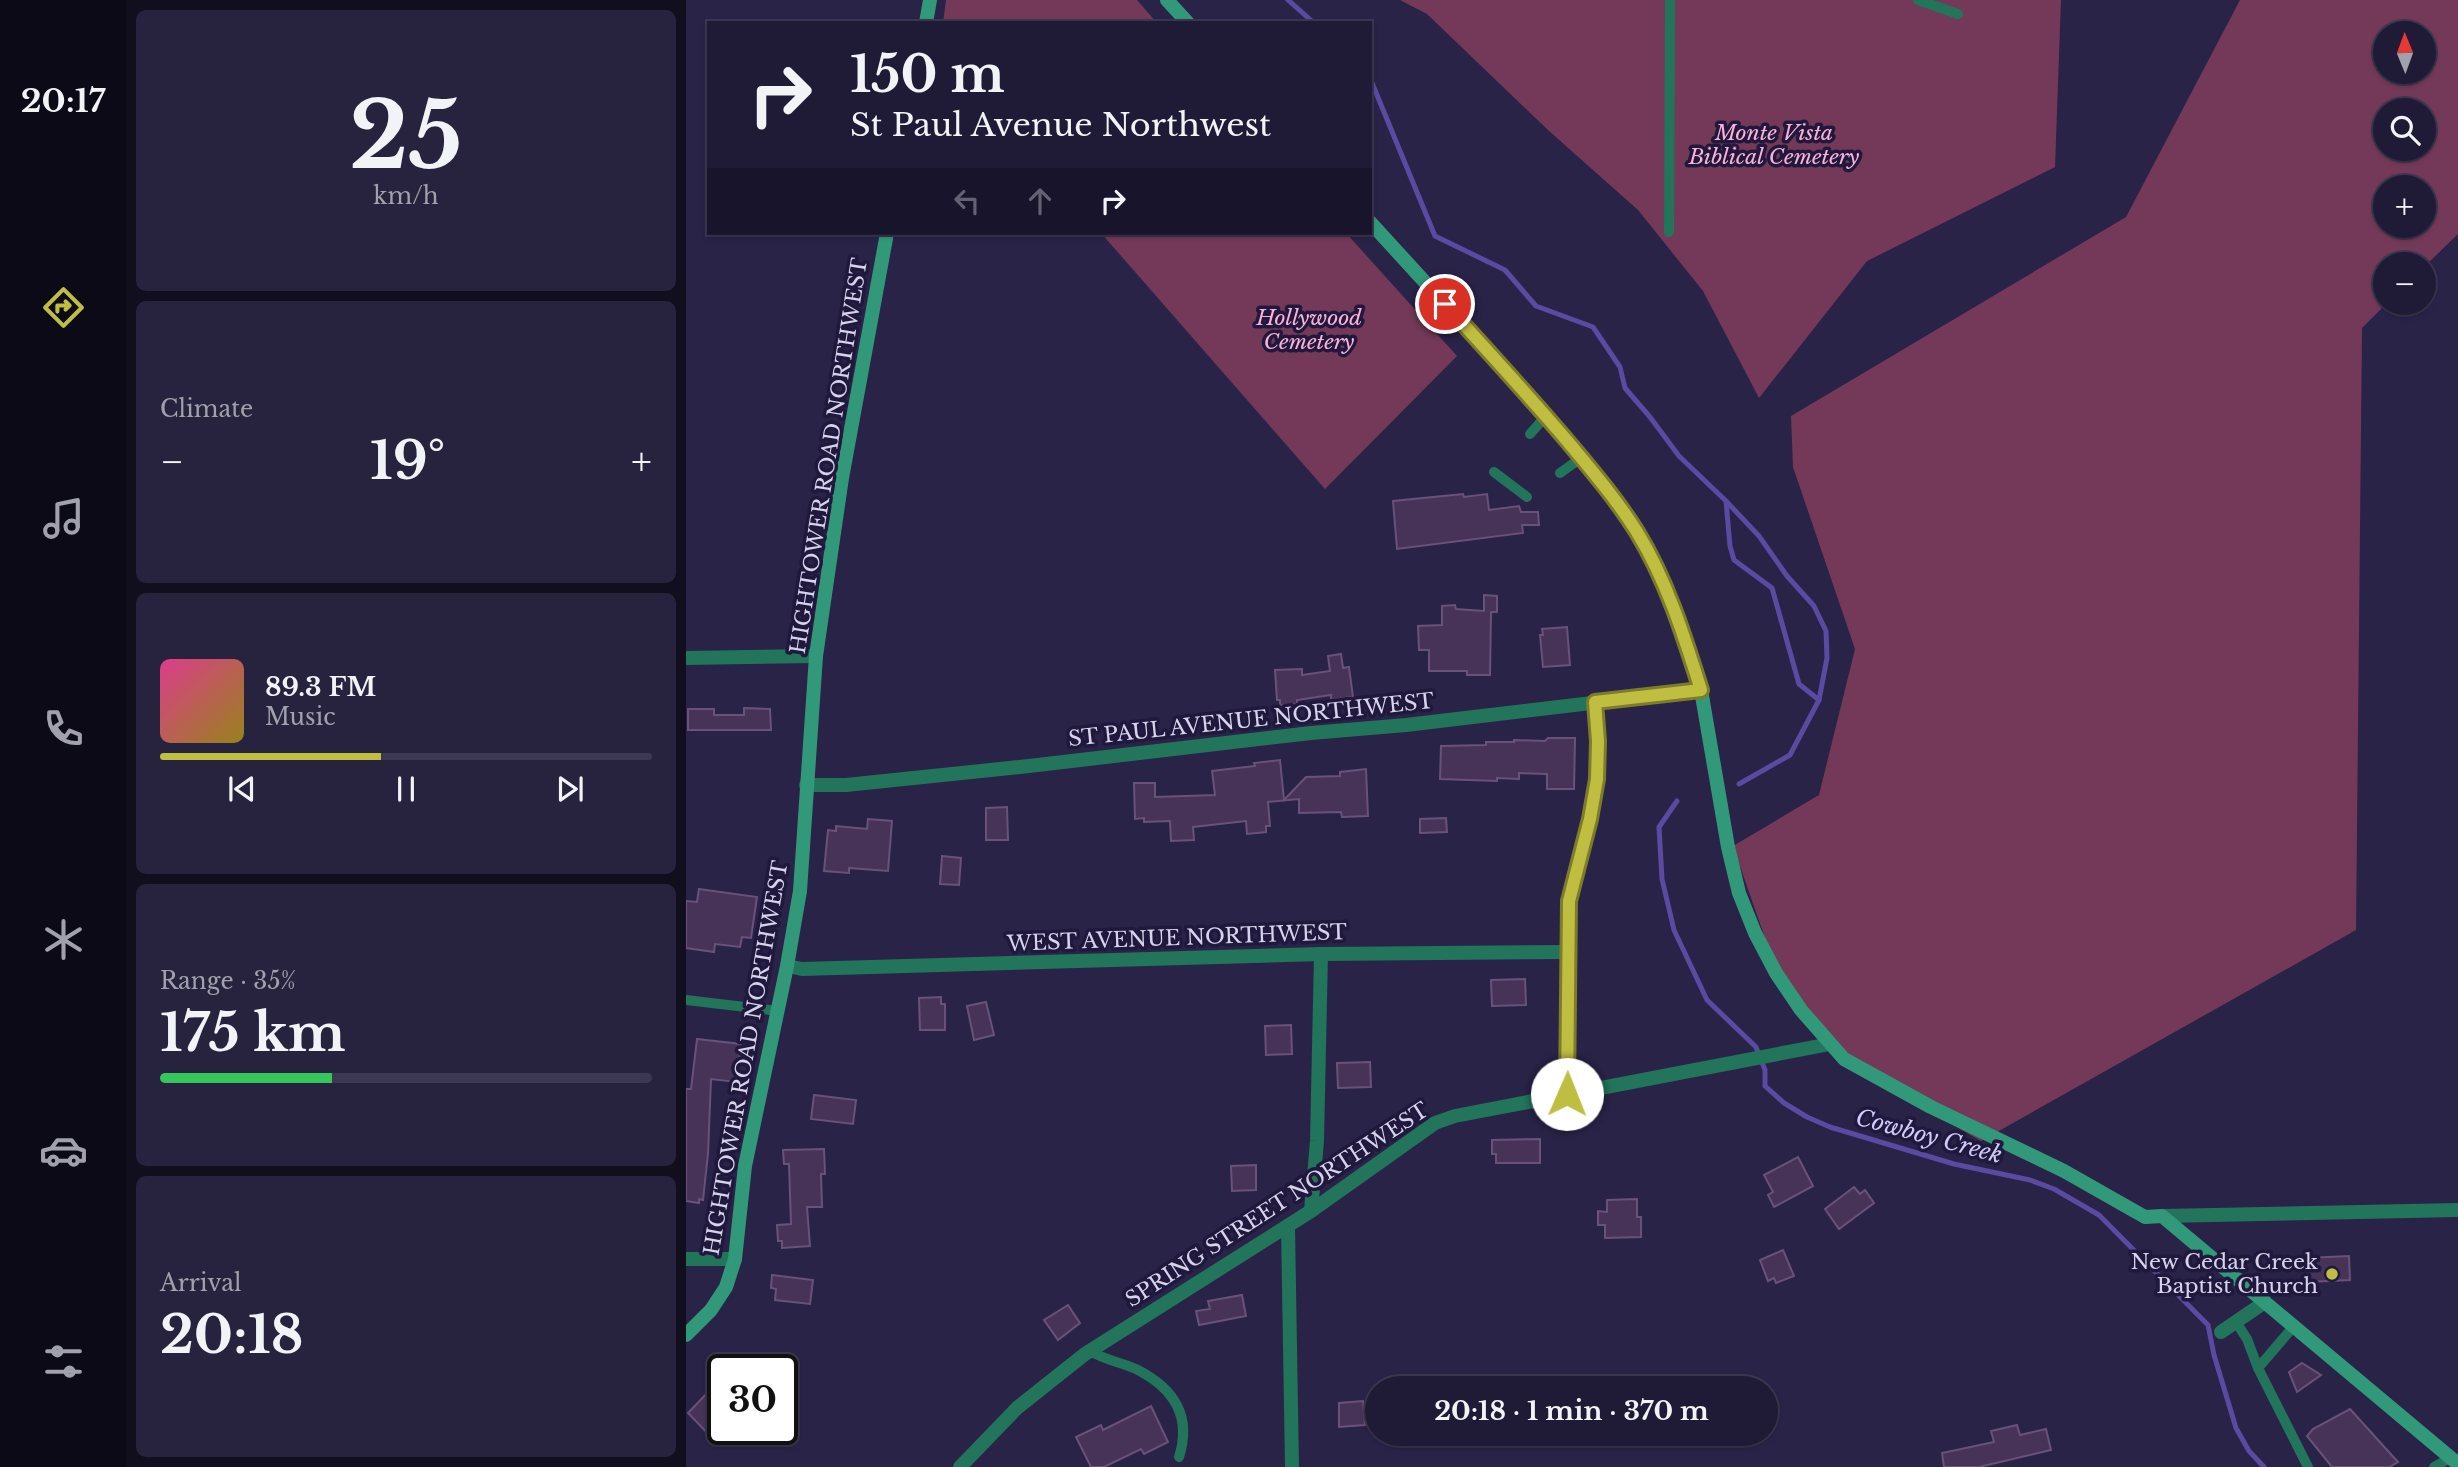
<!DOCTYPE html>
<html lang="en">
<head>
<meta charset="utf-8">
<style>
  body { margin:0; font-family:"Libre Baskerville",serif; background:#27233e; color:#f1f3f6; height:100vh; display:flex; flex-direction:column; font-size:26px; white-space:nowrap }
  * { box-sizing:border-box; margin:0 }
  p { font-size:23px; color:#a1a1ad }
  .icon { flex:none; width:38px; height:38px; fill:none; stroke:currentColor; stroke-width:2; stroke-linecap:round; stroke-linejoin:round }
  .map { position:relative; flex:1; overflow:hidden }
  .sheet { display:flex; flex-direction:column; gap:10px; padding:10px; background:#110e1e; width:560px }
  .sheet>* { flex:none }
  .hud { position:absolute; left:21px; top:21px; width:665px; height:214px; border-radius:0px; box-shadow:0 2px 5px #0004,0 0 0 2px #3c3851; background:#1f1a36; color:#f1f3f6; overflow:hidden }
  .needle { width:46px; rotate:359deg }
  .fabs { position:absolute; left:1687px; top:21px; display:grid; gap:14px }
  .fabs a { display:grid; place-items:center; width:63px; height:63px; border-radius:50%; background:#1f1a36; box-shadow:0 2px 5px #0004,0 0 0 2px #3c3851; font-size:35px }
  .speed { position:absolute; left:21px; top:1354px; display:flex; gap:14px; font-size:35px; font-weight:700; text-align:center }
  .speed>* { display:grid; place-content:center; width:91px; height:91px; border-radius:50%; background:#1f1a36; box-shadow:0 2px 5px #0004,0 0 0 2px #3c3851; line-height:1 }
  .speed .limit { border:4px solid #111; border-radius:10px; background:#fff; color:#111 }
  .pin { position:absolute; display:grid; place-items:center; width:60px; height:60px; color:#fff; margin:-30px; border:4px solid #fff; border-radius:50%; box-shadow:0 2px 7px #0007 }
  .me { position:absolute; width:77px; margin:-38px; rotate:1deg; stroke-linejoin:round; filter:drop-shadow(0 0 5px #0008) }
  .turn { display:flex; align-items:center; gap:24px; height:147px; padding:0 28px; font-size:32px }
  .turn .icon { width:91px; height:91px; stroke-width:2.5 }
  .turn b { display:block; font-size:49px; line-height:60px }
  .lanes { display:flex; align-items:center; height:66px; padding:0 28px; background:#0003; justify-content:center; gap:35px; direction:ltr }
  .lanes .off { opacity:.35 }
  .big { font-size:52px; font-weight:800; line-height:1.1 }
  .sheet .widget { flex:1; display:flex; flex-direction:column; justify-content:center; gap:10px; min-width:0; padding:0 24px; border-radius:10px; background:#27233e }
  .sheet .dial { align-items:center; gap:0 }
  .dial b { font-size:91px; line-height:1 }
  .song { display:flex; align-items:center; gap:21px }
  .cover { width:84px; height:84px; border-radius:10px; background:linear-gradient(135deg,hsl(330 70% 55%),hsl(50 70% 35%)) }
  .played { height:7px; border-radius:4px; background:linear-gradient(90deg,#bfbe41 45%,#3c3851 45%) }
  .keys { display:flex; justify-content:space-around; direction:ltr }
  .heat { display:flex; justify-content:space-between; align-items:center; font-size:38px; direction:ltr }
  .charge { height:10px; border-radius:5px; background:linear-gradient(90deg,#34c759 35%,#3c3851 0) }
  .trip { position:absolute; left:679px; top:1376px; width:413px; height:70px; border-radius:35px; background:#1f1a36; box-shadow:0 2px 5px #0004,0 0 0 2px #3c3851; font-weight:800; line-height:70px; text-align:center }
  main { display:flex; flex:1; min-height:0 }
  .dock { display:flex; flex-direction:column; width:126px; justify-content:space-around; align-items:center; background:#0c0a16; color:#a1a1ad }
  .dock .icon { width:49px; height:49px }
  .dock .on { color:#bfbe41 }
  .dock b { font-size:32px; color:#f1f3f6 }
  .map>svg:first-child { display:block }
</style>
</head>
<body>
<main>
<nav class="dock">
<b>20:17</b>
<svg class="icon on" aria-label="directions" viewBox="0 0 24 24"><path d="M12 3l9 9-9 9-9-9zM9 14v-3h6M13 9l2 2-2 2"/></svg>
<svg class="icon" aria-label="music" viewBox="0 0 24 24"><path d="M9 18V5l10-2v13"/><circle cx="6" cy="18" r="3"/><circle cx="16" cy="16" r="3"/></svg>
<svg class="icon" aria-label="phone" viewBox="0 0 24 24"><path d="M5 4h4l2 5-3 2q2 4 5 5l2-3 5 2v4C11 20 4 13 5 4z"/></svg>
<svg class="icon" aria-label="climate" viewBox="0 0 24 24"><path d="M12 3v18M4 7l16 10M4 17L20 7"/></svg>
<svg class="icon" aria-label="car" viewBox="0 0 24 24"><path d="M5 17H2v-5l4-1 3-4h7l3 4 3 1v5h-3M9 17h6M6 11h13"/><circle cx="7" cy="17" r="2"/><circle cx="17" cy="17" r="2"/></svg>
<svg class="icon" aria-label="filters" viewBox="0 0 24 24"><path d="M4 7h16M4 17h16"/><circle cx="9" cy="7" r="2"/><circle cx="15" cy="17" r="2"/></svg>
</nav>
<section class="sheet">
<div class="widget dial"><b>25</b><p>km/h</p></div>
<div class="widget"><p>Climate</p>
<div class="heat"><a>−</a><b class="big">19°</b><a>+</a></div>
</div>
<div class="widget">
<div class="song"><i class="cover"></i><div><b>89.3 FM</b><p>Music</p></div></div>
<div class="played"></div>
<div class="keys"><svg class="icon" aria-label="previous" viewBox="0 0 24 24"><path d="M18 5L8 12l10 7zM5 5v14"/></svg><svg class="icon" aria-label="pause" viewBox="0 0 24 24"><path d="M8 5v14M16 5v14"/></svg><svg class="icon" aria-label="next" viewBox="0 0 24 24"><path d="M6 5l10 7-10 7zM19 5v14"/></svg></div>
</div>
<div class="widget"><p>Range · 35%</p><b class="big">175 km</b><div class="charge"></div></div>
<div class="widget"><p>Arrival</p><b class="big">20:18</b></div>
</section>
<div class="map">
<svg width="1772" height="1467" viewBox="0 0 1772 1467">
  <rect width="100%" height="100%" fill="#292348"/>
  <g fill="#743958" fill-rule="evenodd">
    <polygon points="260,0 451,0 471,23 257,23"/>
    <polygon points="714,0 1375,0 1369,167 1181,261 1073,398 1017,291 952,210 862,130 741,14"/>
    <path d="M1554,0h218v234l-34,33v-3h-39v39h2l-25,25 -6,602 -375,211 -148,-85 -60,-95 -40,-115 86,-51 36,-146 -62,-182 -2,-51 335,-199zM1699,33h39v39h-39zM1699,110h39v39h-39zM1699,187h39v39h-39z"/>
    <polygon points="415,233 660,233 771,356 639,489"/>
  </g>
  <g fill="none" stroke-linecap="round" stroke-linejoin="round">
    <g stroke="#5b4aa1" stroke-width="5">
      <polyline points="602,0 628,23"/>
      <polyline points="684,78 749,236 819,270 850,306 907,327 934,367 939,388 964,417 993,456 1040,501 1044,546 1048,560 1086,588 1113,684 1133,700 1104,755 1053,784"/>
      <polyline points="1040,501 1073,536 1101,576 1128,606 1140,631 1141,658 1133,700"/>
      <polyline points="991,801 973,827 976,879 988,930 1021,1000 1070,1047 1079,1070 1079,1086 1098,1103 1121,1117 1144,1127 1268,1164 1344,1180 1368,1189 1413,1215 1522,1325 1528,1355 1550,1428 1563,1451 1578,1467"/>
    </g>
  </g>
  <g fill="#483358" stroke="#685279" stroke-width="2">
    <polygon points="777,494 778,497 801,494 803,510 833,506 835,512 852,512 853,525 836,525 837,533 711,549 707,501"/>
    <polygon points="798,595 811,596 811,612 805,612 804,675 781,675 781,671 743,671 743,650 733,650 732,626 756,625 756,606 769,605 770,609 798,611"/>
    <polygon points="881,627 884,665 857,667 854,635 857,635 856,629"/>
    <polygon points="655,654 657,668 663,667 667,697 645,700 645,695 611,700 611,704 594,705 594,700 591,700 589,670 616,669 616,675 644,671 642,656"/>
    <polygon points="58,708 84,709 85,730 2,730 2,709 28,709 28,715 58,715"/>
    <polygon points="862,738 889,738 888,789 861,789 861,774 833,773 833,779 811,778 811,781 754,779 755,746 800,745 800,742 828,742 828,740 859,741"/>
    <polygon points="594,760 598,800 620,777 654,776 654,772 680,769 682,816 656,817 655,812 613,813 613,799 582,802 584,826 580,826 580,832 561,834 560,821 507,827 508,840 485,841 484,821 458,822 458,818 449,819 448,783 469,783 469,797 529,795 526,771 569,766 568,763"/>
    <polygon points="321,807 322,840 300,840 300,808"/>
    <polygon points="760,818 761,832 734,833 734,819"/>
    <polygon points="182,819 206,821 202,871 163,868 163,873 138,871 142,830 150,831 150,826 181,829"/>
    <polygon points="256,856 275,858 273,885 254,884"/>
    <polygon points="13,889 71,897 65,938 56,937 54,947 29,944 28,952 0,948 0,901 11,902"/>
    <polygon points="839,979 840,1005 806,1006 805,980"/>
    <polygon points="255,997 255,1004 259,1004 259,1030 234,1030 233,998"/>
    <polygon points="300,1002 308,1035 288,1040 281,1006"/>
    <polygon points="605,1025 606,1054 580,1055 579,1026"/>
    <polygon points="11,1039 55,1044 50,1082 25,1079 22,1154 17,1200 13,1199 13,1203 0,1201 0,1089 5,1089"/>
    <polygon points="684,1062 685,1087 652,1088 651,1063"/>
    <polygon points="128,1095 170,1100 167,1124 125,1119"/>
    <polygon points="854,1139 854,1163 810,1163 810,1154 806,1154 806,1140"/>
    <polygon points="138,1149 139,1174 135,1174 136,1207 121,1207 124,1246 96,1248 96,1241 92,1241 91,1225 105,1224 103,1164 98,1164 97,1150"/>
    <polygon points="1112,1157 1127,1186 1088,1207 1082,1195 1087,1192 1078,1175"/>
    <polygon points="570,1165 570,1190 546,1191 545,1166"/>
    <polygon points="1168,1187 1174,1194 1179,1190 1188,1203 1153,1229 1139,1209"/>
    <polygon points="951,1199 951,1217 955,1217 955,1237 919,1238 919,1225 912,1225 912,1211 921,1212 921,1200"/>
    <polygon points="1097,1250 1108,1276 1090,1283 1088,1278 1082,1281 1074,1260"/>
    <polygon points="1663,1256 1664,1280 1622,1282 1621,1258"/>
    <polygon points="86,1275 127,1280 124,1304 89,1300 90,1289 85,1288"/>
    <polygon points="556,1295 560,1316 513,1325 510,1311 524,1309 522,1301"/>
    <polygon points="382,1305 394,1323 372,1340 358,1320"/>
    <polygon points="1616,1363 1635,1375 1611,1392 1603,1372"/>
    <polygon points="37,1381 37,1430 44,1432 30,1442 2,1413 25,1389"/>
    <polygon points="677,1401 679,1425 653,1427 653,1403"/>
    <polygon points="465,1406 482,1442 458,1454 455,1449 418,1467 405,1467 390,1437 415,1425 417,1430"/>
    <polygon points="1664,1409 1712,1462 1703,1467 1646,1467 1621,1436 1627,1429"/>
    <polygon points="1331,1425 1334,1435 1360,1429 1365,1450 1293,1467 1258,1467 1256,1453 1308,1442 1305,1431"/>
  </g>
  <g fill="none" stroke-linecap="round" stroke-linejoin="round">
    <g stroke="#22745b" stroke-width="10">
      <polyline points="1232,0 1272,14"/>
      <polyline points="983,232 984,0"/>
      <polyline points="844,434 860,416"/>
      <polyline points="808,472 841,497"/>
      <polyline points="874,473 895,458"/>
      <polyline points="0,1000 92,1011"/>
      <polyline points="1550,1322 1561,1339 1572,1368 1622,1467"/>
      <path d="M404,1351c15,9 30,11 46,18 38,19 56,47 43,88"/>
      <polyline points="1572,1368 1608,1326"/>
      <polyline points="1748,1467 1764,1458"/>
    </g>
    <g stroke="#22745b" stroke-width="14">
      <polyline points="0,658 130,656"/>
      <polyline points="120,785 160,785 343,766 625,733 720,725 1015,690"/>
      <polyline points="101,966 116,969 635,954 882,952"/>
      <polyline points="881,1094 883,901 904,819 911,779 912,741 909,702"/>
      <polyline points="625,1211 631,1141 635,954"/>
      <polyline points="1476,1216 1772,1210"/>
      <polyline points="602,1227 606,1467"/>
      <polyline points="0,1259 49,1259"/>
      <polyline points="1535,1332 1579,1302"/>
      <polyline points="274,1467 331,1408 399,1354 625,1211 749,1123 769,1116 1144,1044"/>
    </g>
    <g stroke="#31997a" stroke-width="14">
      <polyline points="481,0 502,23"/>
      <polyline points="240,23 244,0"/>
      <polyline points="684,222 833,385 927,497 952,534 979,588 999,639 1015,690 1042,847 1053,893 1069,933 1090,973 1115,1010 1158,1059 1245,1107 1378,1171 1459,1217 1476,1216 1772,1464"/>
      <polyline points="0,1335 25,1310 40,1287 49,1259 59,1166 101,966 114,891 130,656 156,478 201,233"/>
    </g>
  </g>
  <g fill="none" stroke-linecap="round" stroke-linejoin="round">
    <defs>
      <path id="route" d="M759,304c42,46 84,92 124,139 24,29 48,57 68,89 30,49 47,104 64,158l-106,12 3,39 -1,38 -7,40 -21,82 -2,193"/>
    </defs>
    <use href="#route" stroke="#7c7c2a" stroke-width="18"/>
    <use href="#route" stroke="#bfbe41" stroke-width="12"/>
  </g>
  <circle fill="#bfbe41" stroke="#20193d" stroke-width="2.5" cx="1646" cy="1274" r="7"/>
  <g text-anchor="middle" stroke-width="7" stroke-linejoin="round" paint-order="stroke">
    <g font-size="21" font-style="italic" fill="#feb2d7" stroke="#20193d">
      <text x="1088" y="140">Monte Vista<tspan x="1088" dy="24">Biblical Cemetery</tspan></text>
      <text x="623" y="325">Hollywood<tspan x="623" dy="24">Cemetery</tspan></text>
    </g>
    <g font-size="21" fill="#d6d4ec" stroke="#20193d">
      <text transform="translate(143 456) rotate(-81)" y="7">HIGHTOWER ROAD NORTHWEST</text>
      <text transform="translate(565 720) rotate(-6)" y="7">ST PAUL AVENUE NORTHWEST</text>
      <text transform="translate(491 938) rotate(-2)" y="7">WEST AVENUE NORTHWEST</text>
      <text transform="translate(60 1058) rotate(-80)" y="7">HIGHTOWER ROAD NORTHWEST</text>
      <text transform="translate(591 1205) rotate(-33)" y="7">SPRING STREET NORTHWEST</text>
    </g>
    <g font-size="21" fill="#d6d4ec" stroke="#20193d" text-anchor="end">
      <text x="1632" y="1269">New Cedar Creek<tspan x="1632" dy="24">Baptist Church</tspan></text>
    </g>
    <g font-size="23" font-style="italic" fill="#cfcbfb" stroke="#20193d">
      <text transform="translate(1243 1136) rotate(15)" y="8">Cowboy Creek</text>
    </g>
  </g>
</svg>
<div class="fabs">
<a><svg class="needle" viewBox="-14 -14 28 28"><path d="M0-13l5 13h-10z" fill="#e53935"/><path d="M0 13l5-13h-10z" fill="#a1a1ad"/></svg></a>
<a><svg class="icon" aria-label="search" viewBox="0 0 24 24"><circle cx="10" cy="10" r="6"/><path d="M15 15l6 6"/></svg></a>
<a>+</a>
<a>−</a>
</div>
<div class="speed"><div class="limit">30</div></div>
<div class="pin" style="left:759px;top:304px;background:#d93025"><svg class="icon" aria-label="arrive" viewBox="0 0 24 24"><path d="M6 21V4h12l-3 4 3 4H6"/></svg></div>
<svg class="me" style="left:881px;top:1094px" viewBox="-20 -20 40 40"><circle r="19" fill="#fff"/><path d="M0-13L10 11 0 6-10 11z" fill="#bfbe41"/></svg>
<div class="trip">20:18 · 1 min · 370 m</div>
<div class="hud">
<div class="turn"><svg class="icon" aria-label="right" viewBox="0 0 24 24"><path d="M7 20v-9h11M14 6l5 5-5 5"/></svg><div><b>150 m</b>St Paul Avenue Northwest</div></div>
<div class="lanes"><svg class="icon off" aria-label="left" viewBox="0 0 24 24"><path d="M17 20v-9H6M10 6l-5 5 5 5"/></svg><svg class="icon off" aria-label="ahead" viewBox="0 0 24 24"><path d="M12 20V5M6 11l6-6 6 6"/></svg><svg class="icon" aria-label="right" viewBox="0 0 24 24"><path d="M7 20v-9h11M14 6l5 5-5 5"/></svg></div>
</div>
</div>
</main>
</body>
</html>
